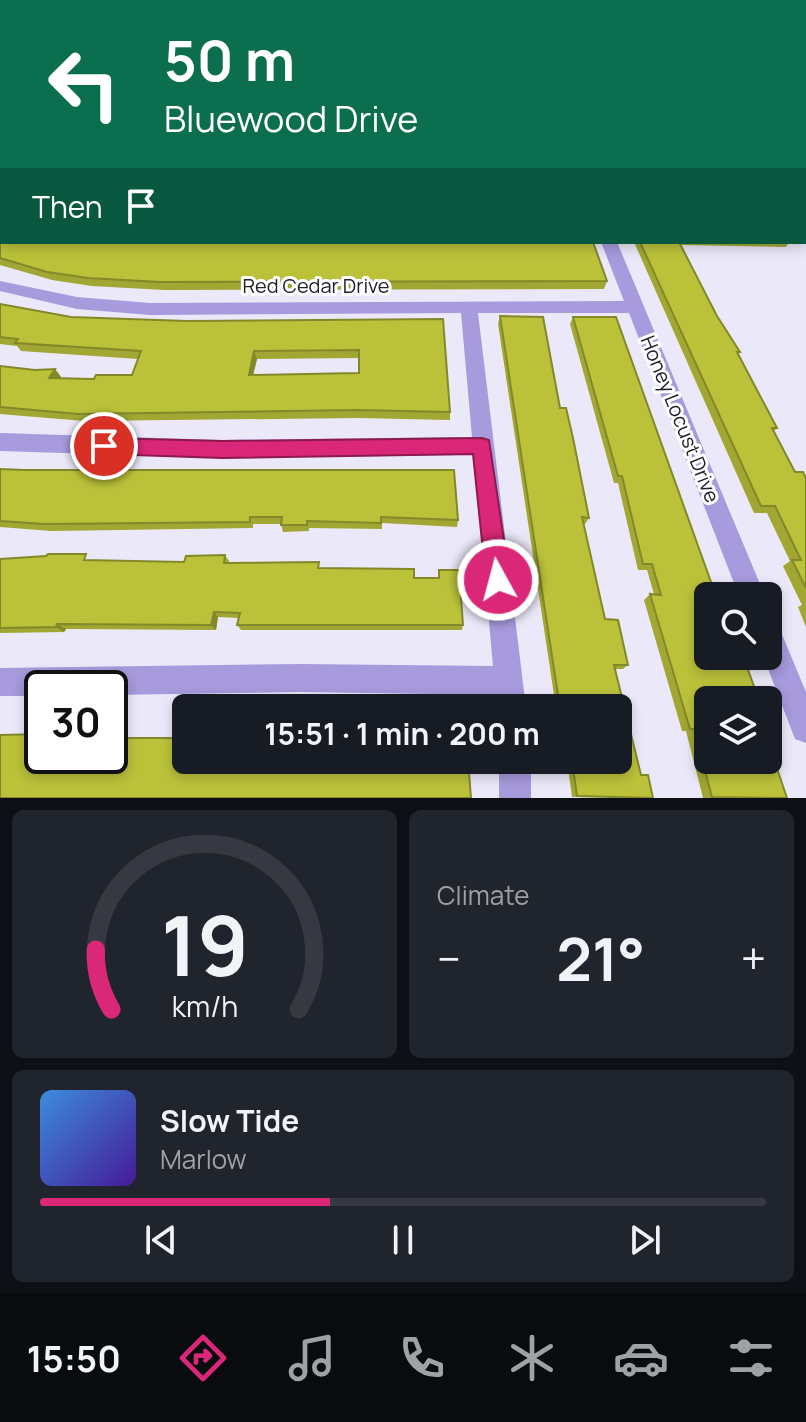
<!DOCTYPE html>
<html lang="en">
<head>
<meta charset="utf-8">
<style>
  body { margin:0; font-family:Manrope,sans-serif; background:#20242c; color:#f1f3f6; height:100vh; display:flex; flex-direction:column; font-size:30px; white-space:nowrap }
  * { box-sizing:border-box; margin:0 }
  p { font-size:26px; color:#9ea1a6 }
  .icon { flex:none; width:44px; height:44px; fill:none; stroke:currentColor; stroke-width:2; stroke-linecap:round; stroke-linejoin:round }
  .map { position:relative; height:798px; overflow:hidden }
  .panel { display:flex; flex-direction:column; gap:12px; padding:12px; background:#0d0f14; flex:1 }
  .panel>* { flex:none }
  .top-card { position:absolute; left:0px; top:0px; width:806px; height:244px; box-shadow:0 4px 12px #0003; background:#0b6e4f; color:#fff; overflow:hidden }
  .controls { position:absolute; left:694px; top:582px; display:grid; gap:16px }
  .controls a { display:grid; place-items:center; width:88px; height:88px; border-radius:12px; background:#171b24; box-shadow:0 4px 12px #0003; font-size:40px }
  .speed { position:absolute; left:24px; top:670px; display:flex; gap:16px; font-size:40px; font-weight:700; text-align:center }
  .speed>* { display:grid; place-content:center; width:104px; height:104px; border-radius:50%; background:#171b24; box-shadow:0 4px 12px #0003; line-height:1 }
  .speed .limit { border:4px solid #111; border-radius:12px; background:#fff; color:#111 }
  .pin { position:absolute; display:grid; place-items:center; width:68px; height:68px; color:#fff; margin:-34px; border:4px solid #fff; border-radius:50%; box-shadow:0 2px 8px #0007 }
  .me { position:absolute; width:88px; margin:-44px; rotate:353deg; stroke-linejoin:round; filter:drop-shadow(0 0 6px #0008) }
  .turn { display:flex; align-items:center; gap:28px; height:168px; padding:0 32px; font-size:36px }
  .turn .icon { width:104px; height:104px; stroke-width:2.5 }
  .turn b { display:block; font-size:56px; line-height:68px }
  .then { display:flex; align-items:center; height:76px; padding:0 32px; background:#0003; gap:16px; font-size:30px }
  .big { font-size:60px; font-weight:700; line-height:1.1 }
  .panel .widget { flex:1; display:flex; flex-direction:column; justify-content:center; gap:12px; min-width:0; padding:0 28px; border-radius:12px; background:#20242c }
  .panel .dial { align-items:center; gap:0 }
  .dial svg { height:208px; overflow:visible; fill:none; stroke:#363941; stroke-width:7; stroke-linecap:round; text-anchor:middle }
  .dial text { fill:#f1f3f6; stroke:none }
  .song { display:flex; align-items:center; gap:24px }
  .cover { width:96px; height:96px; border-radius:12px; background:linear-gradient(135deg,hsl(210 70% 55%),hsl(260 70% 35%)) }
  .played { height:8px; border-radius:4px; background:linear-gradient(90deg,#db2777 40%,#363941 40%) }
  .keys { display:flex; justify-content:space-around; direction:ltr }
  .heat { display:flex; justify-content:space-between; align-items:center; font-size:44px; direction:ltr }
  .panel .tiles { flex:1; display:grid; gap:12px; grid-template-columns:1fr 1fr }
  .widget:last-child { grid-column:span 2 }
  .trip { position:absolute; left:172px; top:694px; width:460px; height:80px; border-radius:12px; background:#171b24; box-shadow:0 4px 12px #0003; font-weight:700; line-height:80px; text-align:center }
  .tabs { display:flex; height:128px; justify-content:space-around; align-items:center; background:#090b0e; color:#9ea1a6 }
  .tabs .icon { width:56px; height:56px }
  .tabs .on { color:#db2777 }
  .tabs b { font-size:36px; color:#f1f3f6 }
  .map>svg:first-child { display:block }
</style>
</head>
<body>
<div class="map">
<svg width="806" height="798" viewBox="0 0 806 798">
  <rect width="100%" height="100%" fill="#ebe9f9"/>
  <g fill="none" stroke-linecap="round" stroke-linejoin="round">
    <g fill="#a79add" fill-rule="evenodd">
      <rect x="134" y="0" width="8" height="2"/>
      <rect x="352" y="0" width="8" height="2"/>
      <rect x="406" y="0" width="8" height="2"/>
      <polygon points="485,0 493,0 494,2 486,2"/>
      <rect x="804" y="41" width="2" height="6"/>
      <rect x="0" y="62" width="2" height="6"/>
      <polygon points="2,138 2,146 0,147 0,139"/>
      <polygon points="0,196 2,196 0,205"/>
      <polygon points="601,242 617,242 765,596 739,596 629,313 478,313 526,708 496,708 495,695 301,692 110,695 110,688 42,688 42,696 0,696 0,668 301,664 493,666 474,455 222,458 0,451 0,433 222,440 472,437 461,313 150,315 77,309 0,291 0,281 77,297 150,303 624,301"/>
      <polygon points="768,621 778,625 806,692 806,743 795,739 763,656 768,656"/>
      <rect x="499" y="760" width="32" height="38"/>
    </g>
    <polygon fill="#724fca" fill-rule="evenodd" points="783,0 794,0 796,2 785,2"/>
  </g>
  <g fill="#a1a732" fill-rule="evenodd">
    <polygon points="175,0 296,0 292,2 181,2"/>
    <polygon points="0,208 607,281 604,289 164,290 92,286 52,280 0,265"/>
    <polygon points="634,242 789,242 786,247 681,245 717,316 740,352 738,355 777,428 774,431 795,472 806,478 806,627 798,607 802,605 783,566 790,561 767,513 754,513"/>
    <path d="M0,304l71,13 116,4 256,-2 7,93v8l-92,-2 -274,3 -84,-7v-48l35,4 20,-1 6,8 -1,1 34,1 38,-4 6,-16 -117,-8 -4,-5 -17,-2zM359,358v15l-106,2 4,-16z"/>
    <polygon points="500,316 560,408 589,518 585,524 583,524 605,619 628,665 623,669 615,669 641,775 653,798 572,797 567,760 618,760 618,708 556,708 498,324"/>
    <polygon points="573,317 708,700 787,798 703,798 686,731 682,731 644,600 650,594 654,594 647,570 638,570 618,483 614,483 570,324"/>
    <polygon points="0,469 458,520 457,527 382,523 382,529 309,528 309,531 283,532 281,524 253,524 253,528 51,531 0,527"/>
    <polygon points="225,555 229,561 229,563 320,568 414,578 438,578 439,570 463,625 462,630 241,630 237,625 239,618 218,617 216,630 66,629 64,632 0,633 0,559 184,562"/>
  </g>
  <g fill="#838829">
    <polygon points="8,0 35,0 35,2 9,2"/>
    <polygon points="279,0 296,0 292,2 275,2"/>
    <polygon points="254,351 257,359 251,383 249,375"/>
    <polygon points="55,369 61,377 55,386 49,378"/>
    <polygon points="214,612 218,617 216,630 211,625"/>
    <polygon points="57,624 66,629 64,632 56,627"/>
  </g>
  <g fill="#bbc23a" stroke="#838829" stroke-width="2" fill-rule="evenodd">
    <polygon points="196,0 221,0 216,2"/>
    <polygon points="229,0 279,0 275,2 233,2"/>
    <rect x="379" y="0" width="17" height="2"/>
    <polygon points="421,0 478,0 478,2 422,2"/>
    <polygon points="503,0 683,0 686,2 504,2"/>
    <rect x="0" y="72" width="2" height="54"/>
    <polygon points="0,157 2,160 2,179 0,180"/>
    <polygon points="2,207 2,242 593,242 607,281 160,282 88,278 47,272 0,258 0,208"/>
    <polygon points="640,242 679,242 717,316 740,352 737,352 777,428 772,428 795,472 803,472 806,478 806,588 792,560 801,560 775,506 761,506"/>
    <path d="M0,304l71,13 116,4 256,-2 7,93 -93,-2 -279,4 -78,-7v-41l35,4 20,-1 -6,9 45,1 2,-4h36l9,-24 -126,-8 3,-4 -18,-2zM359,350v23l-110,2 5,-24z"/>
    <polygon points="500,316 543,317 560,408 566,408 573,438 589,518 582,517 605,619 618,620 628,665 614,665 641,775 648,775 653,798 577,796 572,760 618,760 618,708 560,708"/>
    <polygon points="573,317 616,317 716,596 708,596 708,656 743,656 759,700 708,700 708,760 768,760 768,742 787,798 712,797 694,729 690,729 650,594 661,595 652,564 643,564 622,476 618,476"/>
    <polygon points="0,469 24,470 454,470 458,520 381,517 381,523 307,521 307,525 281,525 282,517 250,517 250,522 44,524 0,521"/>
    <polygon points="48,554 86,554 84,560 184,562 186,556 225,555 224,563 319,562 318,568 414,569 414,578 439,578 439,570 459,570 463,625 237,625 240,613 214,612 211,625 57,624 56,627 0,628 0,559 46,556"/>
    <polygon points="42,734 42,756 110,756 110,738 186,738 186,760 468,760 471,798 0,798 0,735"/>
  </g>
  <polygon fill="#db2777" stroke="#8e194d" stroke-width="2" points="104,438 222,441 482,438 489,440 510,580 506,589 498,592 490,589 486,580 473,454 222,458 104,454 97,452 94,446 97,440"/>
  <g text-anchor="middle" stroke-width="6" stroke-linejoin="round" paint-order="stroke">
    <g font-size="20" fill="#22202e" stroke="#fff">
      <text x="316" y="293">Red Cedar Drive</text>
      <text transform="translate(680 419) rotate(68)" y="7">Honey Locust Drive</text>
    </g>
  </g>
</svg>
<div class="controls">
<a><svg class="icon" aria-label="search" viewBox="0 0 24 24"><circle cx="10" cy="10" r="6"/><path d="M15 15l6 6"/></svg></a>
<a><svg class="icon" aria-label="layers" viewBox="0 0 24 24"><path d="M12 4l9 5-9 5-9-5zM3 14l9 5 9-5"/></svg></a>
</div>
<div class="speed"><div class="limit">30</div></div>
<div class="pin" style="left:104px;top:446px;background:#d93025"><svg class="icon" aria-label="arrive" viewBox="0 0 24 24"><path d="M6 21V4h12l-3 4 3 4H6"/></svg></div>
<svg class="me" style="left:498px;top:580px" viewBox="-20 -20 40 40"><circle r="17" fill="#db2777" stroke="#fff" stroke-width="3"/><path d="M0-11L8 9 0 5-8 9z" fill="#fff"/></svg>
<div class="trip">15:51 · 1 min · 200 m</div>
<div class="top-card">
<div class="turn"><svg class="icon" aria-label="left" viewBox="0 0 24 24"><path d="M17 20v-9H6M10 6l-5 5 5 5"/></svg><div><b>50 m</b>Bluewood Drive</div></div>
<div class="then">Then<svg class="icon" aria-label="arrive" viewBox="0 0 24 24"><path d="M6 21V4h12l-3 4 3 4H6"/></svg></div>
</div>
</div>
<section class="panel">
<div class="tiles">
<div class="widget dial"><svg viewBox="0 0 100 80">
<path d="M14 69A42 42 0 1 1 86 69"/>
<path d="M14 69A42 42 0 0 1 8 46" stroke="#db2777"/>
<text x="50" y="56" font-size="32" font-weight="700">19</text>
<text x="50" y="72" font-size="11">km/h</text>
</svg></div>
<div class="widget"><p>Climate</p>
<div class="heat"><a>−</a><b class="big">21°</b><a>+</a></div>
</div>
<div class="widget">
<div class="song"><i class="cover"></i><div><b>Slow Tide</b><p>Marlow</p></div></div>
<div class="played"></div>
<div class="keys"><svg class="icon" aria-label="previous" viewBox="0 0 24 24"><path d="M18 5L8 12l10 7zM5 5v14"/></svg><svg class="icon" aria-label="pause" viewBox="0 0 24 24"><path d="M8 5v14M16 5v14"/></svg><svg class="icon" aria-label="next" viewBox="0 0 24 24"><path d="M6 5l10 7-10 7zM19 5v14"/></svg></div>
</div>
</div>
</section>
<nav class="tabs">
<b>15:50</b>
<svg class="icon on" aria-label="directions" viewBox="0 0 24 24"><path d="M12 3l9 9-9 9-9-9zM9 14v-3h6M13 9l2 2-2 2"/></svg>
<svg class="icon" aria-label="music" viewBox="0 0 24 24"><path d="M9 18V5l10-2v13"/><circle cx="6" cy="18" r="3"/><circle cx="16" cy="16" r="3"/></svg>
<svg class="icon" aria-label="phone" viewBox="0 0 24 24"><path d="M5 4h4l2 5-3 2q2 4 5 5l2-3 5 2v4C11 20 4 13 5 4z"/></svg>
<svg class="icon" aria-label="climate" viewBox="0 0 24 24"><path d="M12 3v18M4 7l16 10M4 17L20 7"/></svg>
<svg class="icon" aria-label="car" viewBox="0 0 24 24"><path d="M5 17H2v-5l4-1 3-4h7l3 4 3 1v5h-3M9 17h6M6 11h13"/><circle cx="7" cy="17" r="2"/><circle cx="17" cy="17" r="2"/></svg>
<svg class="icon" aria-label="filters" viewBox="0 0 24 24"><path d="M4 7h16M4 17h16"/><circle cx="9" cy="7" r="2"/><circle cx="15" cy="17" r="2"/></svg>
</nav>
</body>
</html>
